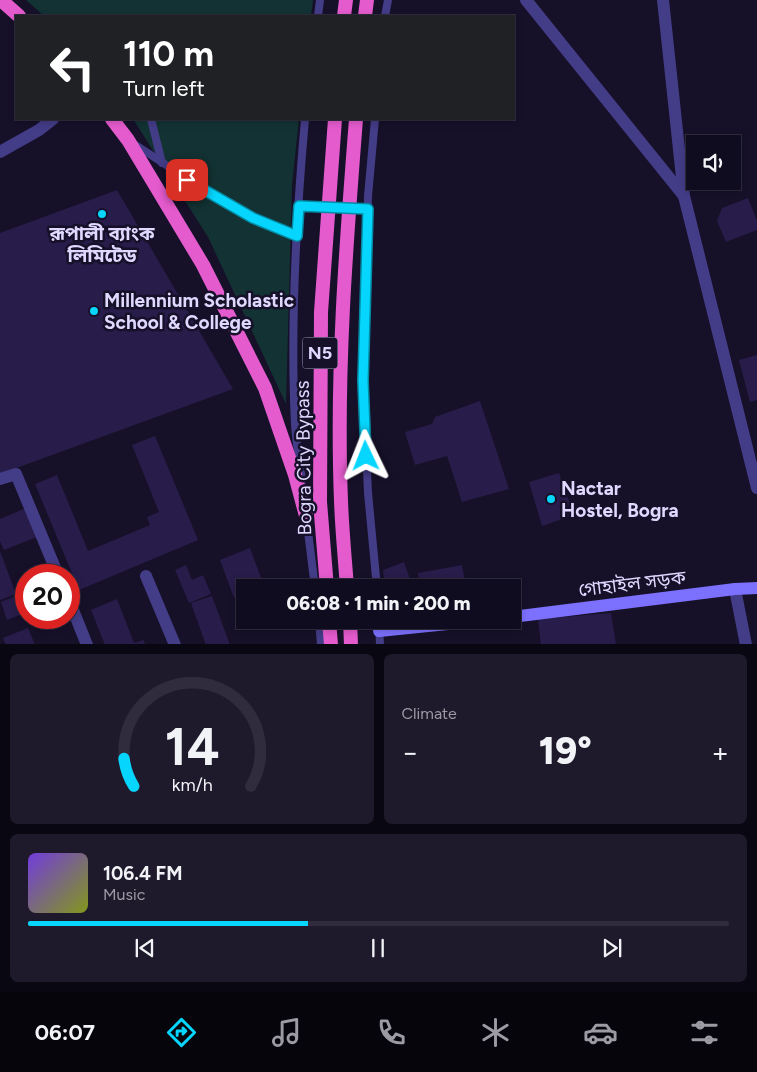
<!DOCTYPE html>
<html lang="en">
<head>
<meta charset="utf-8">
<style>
  body { margin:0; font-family:Figtree,"Noto Sans Bengali",sans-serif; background:#1e1a2c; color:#f1f3f6; height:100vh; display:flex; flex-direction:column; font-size:19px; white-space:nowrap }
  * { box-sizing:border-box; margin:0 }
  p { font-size:16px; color:#9c9ba4 }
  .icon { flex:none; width:28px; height:28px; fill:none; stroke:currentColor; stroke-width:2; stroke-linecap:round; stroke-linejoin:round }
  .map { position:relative; height:644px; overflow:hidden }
  .sheet { display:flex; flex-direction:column; gap:10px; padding:10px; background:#090711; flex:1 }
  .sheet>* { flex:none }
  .guide { position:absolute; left:15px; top:15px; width:500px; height:105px; border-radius:0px; box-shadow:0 2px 8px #0003,0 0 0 1px #302c3d; background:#202124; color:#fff; overflow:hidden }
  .fabs { position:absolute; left:686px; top:135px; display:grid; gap:10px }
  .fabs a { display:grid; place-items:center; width:55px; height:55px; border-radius:0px; background:#100c1f; box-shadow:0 2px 8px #0003,0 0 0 1px #302c3d; font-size:25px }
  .speed { position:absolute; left:15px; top:564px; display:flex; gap:10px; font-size:25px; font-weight:700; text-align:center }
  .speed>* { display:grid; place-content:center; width:65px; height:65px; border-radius:50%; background:#100c1f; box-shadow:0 2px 8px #0003,0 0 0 1px #302c3d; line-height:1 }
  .speed .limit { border:8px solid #d22; background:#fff; color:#111 }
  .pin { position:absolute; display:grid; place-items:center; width:42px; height:42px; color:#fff; margin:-21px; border-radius:10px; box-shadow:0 2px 8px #0006 }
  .me { position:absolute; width:55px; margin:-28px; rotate:358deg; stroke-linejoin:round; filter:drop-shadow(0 0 4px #0008) }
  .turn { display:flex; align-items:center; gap:18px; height:105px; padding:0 25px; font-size:22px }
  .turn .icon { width:65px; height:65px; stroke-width:2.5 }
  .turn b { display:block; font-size:35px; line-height:42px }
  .big { font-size:38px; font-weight:800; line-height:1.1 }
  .sheet .tile { flex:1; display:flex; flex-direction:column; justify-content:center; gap:8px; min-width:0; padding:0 18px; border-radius:8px; background:#1e1a2c }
  .sheet .dial { align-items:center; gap:0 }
  .dial svg { height:130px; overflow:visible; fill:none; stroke:#302c3d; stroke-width:7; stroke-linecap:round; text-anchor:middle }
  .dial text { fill:#f1f3f6; stroke:none }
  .song { display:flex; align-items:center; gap:15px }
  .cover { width:60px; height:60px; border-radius:8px; background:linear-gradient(135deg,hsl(260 70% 55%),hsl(70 70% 35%)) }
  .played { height:5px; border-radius:2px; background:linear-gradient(90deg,#06d6fd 40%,#302c3d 40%) }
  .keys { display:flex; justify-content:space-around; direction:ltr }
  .heat { display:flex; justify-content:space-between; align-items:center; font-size:28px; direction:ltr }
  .sheet .tiles { flex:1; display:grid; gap:10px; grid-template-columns:1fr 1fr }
  .tile:last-child { grid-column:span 2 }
  .trip { position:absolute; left:236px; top:579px; width:285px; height:50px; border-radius:0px; background:#100c1f; box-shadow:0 2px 8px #0003,0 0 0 1px #302c3d; font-weight:800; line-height:50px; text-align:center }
  .tab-bar { display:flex; height:80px; justify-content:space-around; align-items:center; background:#06050c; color:#9c9ba4 }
  .tab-bar .icon { width:35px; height:35px }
  .tab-bar .selected { color:#06d6fd }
  .tab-bar b { font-size:22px; color:#f1f3f6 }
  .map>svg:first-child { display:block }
</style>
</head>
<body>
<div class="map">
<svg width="757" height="645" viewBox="0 0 757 645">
  <rect width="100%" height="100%" fill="#161029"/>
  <g fill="#133233">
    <polygon points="26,0 313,0 311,16 44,16"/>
    <polygon points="133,119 299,119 292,185 286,404 208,237"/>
  </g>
  <g fill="#281d4a">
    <polygon points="117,190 233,389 0,474 0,233"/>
    <polygon points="748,198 757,221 757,230 726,242 717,221 722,208"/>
    <polygon points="757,355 757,400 750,402 739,360"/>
    <polygon points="480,401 509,489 462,502 447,456 415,465 405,432 432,424 435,417"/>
    <polygon points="155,436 198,540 79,590 35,484 57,475 88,551 150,525 147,517 159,512 132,445"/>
    <polygon points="559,473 574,515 542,526 529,482"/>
    <polygon points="26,508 37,537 4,550 0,541 0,519"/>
    <polygon points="250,548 264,586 245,588 245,594 234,598 220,560"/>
    <polygon points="0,551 16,594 0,600"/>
    <polygon points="404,562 413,588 385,588 383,570"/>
    <polygon points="186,565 192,580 203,575 211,594 189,603 175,570"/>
    <polygon points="462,565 466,588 420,588 418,573"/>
    <polygon points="18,595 25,613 7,620 1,602"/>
    <polygon points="212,596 230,645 206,645 191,603"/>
    <polygon points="117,599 134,643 144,640 145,645 105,645 91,610"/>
    <polygon points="611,613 616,645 541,645 538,619"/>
    <polygon points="28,628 35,645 6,645 3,638"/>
  </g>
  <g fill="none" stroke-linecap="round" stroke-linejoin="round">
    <g stroke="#433c87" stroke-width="8">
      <polyline points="318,16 320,0"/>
      <polyline points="385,16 388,0"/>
      <polyline points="151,119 162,163"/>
      <polyline points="375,119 368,196 363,381 368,493 377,588"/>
      <polyline points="134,144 212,195 253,218 297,236"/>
      <polyline points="299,206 368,209"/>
      <path d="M302,481c-2,-19 -6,-38 -7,-57 -5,-101 1,-204 10,-305"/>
      <polyline points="306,515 315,588"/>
      <polyline points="319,620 321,645"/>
      <polyline points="379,620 380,645"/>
    </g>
    <g stroke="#433c87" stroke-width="12">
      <polyline points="526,0 684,196"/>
      <polyline points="663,0 684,196 757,488"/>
      <polyline points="0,152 39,130 53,119"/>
      <polyline points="0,479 16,474 58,575"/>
      <polyline points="146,576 175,645"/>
      <polyline points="735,589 746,645"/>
      <polyline points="69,600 87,645"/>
    </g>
    <g stroke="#7c70fe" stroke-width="12">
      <polyline points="512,617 735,589 757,588"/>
      <polyline points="379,631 487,620"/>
    </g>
    <g stroke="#e45bcd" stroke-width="14">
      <polyline points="1,0 19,16"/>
      <polyline points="344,16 346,0"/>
      <polyline points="365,16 367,0"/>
      <polyline points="112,119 128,140 203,265 265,388 295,475 306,516"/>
      <polyline points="329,620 331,645"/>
      <polyline points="350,620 351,645"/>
    </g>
    <g stroke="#e45bcd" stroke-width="14">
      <polyline points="327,588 320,502 321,312 335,119"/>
      <path d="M347,588c-2,-29 -5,-58 -6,-87 -5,-128 5,-255 15,-382"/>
    </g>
  </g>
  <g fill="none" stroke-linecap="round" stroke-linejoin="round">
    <defs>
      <polyline id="route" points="187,180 253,218 297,236 299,206 368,209 363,381 366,456"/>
    </defs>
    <use href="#route" stroke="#048ba4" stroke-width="12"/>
    <use href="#route" stroke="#06d6fd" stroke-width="9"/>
  </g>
  <g fill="#06d6fd" stroke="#161029" stroke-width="2">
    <circle cx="102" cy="214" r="5"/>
    <circle cx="94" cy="311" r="5"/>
    <circle cx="551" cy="499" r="5"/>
  </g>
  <g text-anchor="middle" stroke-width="5" stroke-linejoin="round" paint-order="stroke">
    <rect fill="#161029" stroke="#a39cbf" stroke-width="1" x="302.5" y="337.5" width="35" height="31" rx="4"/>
    <g font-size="18" font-weight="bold" fill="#dfd8ff">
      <text x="320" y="359">N5</text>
    </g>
    <g font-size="19" font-weight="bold" fill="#dfd8ff" stroke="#161029" text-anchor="start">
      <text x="102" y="240" text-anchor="middle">রূপালী ব্যাংক<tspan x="102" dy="22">লিমিটেড</tspan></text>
      <text x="104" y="307">Millennium Scholastic<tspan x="104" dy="22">School &amp; College</tspan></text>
      <text x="561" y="495">Nactar<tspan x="561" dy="22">Hostel, Bogra</tspan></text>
    </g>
    <g font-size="19" fill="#dfd8ff" stroke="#161029">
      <text transform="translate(303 458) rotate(-91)" y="7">Bogra City Bypass</text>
      <text transform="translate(632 583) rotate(-7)" y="7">গোহাইল সড়ক</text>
    </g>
  </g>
</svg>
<div class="fabs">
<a><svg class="icon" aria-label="sound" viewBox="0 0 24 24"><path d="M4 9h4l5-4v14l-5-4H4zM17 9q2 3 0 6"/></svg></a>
</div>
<div class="speed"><div class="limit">20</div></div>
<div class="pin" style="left:187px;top:180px;background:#d93025"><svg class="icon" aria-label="arrive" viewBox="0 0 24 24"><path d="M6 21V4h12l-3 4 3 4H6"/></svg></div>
<svg class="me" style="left:366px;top:456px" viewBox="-20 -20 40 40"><path d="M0-17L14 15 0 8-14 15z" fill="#06d6fd" stroke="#fff" stroke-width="4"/></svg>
<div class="trip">06:08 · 1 min · 200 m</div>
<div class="guide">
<div class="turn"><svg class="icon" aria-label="left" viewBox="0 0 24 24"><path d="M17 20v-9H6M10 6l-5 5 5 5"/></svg><div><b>110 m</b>Turn left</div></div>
</div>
</div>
<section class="sheet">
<div class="tiles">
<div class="tile dial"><svg viewBox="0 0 100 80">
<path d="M14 69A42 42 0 1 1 86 69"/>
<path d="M14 69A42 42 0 0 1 8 52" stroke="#06d6fd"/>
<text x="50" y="56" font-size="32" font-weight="700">14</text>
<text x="50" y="72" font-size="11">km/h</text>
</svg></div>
<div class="tile"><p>Climate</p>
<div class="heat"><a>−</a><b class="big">19°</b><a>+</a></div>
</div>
<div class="tile">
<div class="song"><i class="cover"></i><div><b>106.4 FM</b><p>Music</p></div></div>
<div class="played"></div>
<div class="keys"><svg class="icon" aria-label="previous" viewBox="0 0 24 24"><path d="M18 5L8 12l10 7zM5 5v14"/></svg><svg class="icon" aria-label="pause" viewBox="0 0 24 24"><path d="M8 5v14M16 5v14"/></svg><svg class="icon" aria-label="next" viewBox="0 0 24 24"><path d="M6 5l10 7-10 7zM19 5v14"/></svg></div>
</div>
</div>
</section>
<nav class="tab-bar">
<b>06:07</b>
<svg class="icon selected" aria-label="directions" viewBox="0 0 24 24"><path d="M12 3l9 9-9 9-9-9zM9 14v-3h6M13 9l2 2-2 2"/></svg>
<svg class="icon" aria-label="music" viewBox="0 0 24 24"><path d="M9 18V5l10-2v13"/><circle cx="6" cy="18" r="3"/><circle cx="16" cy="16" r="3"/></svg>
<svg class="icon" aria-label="phone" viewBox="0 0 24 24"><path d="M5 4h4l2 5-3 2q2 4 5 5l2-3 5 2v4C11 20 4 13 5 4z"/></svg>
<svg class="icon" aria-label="climate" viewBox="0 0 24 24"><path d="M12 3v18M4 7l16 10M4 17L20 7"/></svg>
<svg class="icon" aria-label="car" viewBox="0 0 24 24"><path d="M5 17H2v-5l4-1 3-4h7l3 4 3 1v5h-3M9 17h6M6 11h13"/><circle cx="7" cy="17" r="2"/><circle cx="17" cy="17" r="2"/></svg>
<svg class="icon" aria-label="filters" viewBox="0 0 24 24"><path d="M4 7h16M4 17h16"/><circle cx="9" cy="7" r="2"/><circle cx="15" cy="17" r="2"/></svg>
</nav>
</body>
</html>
